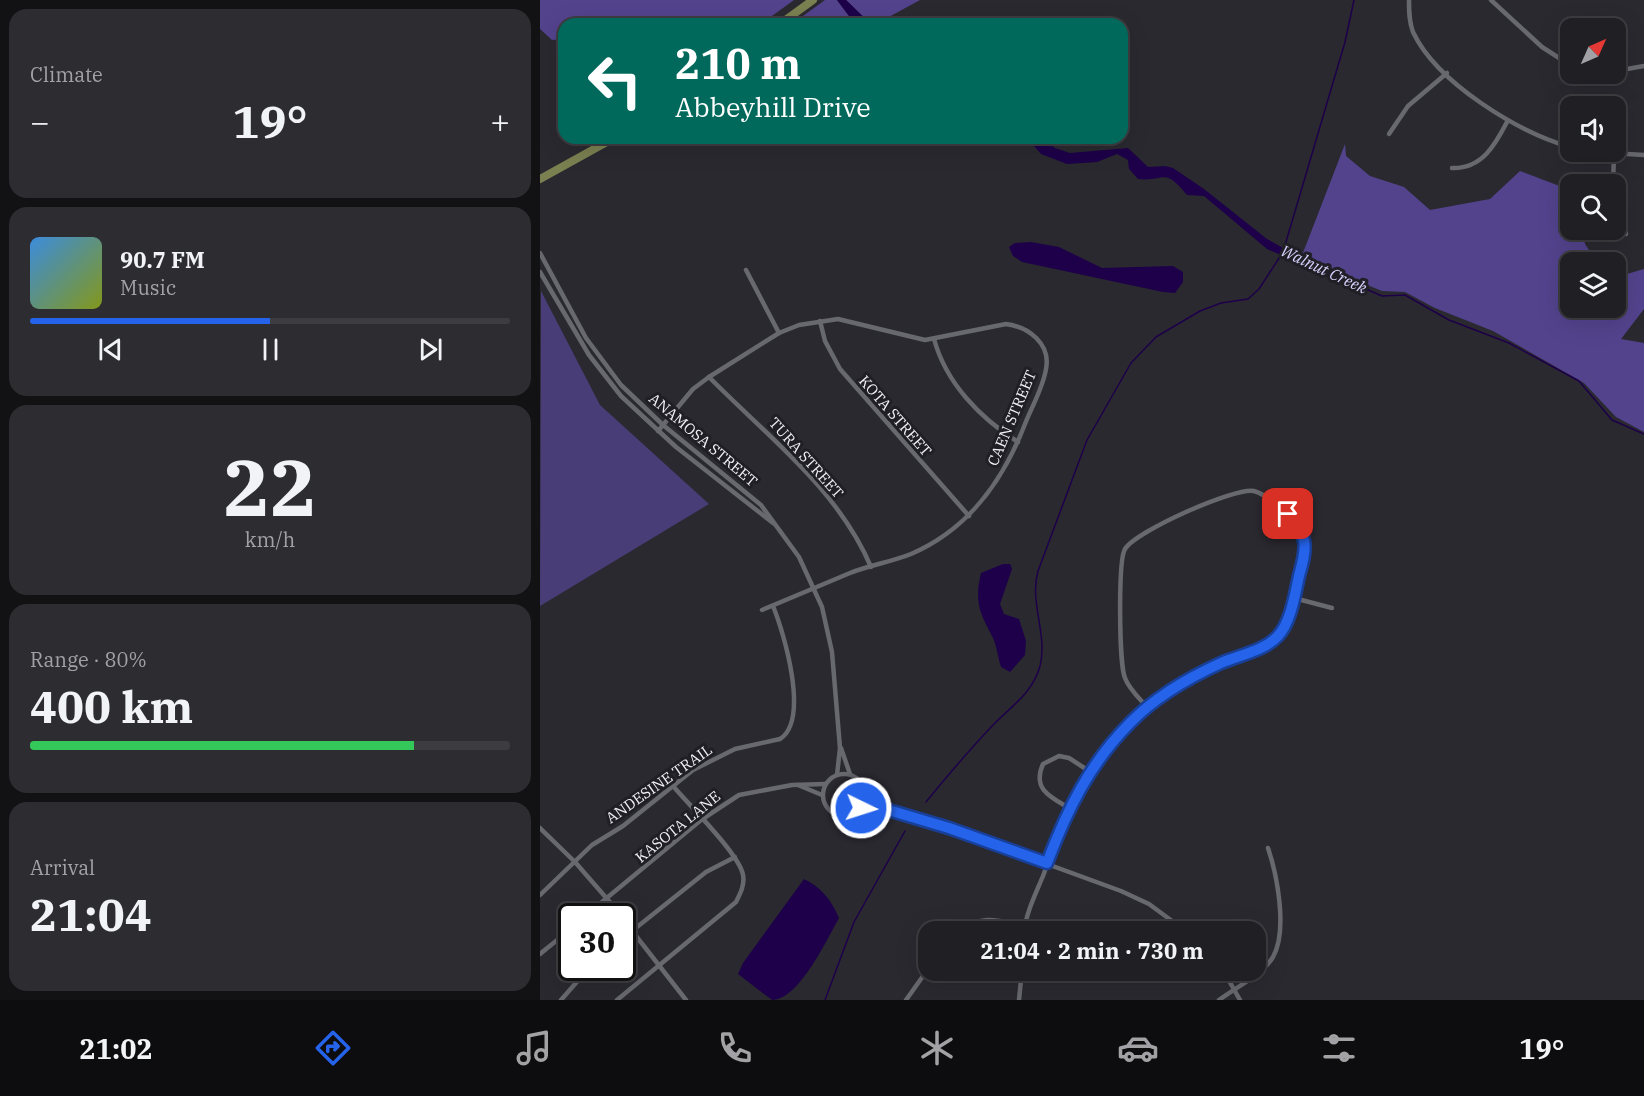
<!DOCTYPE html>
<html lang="en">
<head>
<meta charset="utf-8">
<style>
  body { margin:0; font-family:"IBM Plex Serif",serif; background:#2d2c31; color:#f1f3f6; height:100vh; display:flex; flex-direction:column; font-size:22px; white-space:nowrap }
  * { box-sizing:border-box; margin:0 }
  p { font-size:20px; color:#a2a2a6 }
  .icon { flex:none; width:33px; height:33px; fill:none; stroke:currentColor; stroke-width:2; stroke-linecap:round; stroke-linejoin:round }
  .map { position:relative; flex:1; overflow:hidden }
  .panel { display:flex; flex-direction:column; gap:9px; padding:9px; background:#121114; width:540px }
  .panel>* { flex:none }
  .top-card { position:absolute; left:18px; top:18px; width:570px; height:126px; border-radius:18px; box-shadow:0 6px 24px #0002,0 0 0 2px #3d3d41; background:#00695c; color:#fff; overflow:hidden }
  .needle { width:39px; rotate:45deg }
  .fabs { position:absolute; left:1020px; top:18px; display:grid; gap:12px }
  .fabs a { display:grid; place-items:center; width:66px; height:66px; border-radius:12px; background:#201f24; box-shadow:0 6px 24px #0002,0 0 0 2px #3d3d41; font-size:30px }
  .speed { position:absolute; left:18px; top:903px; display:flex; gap:12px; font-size:30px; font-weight:700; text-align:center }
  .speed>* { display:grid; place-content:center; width:78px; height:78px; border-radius:50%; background:#201f24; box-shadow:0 6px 24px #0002,0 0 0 2px #3d3d41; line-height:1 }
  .speed .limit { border:3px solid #111; border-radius:9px; background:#fff; color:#111 }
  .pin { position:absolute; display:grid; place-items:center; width:51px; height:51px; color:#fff; margin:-26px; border-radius:12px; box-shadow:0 3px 9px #0006 }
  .me { position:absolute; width:66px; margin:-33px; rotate:94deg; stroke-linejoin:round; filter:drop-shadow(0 0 4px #0008) }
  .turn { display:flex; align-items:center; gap:21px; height:126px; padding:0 18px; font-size:27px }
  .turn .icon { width:78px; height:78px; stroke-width:2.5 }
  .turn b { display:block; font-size:42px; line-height:51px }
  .big { font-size:45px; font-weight:700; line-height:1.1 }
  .panel .widget { flex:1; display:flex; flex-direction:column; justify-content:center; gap:9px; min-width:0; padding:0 21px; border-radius:18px; background:#2d2c31 }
  .panel .dial { align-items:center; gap:0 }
  .dial b { font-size:78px; line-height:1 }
  .song { display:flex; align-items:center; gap:18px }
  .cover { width:72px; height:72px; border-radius:9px; background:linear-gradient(135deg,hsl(210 70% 55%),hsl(70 70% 35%)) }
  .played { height:6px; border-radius:3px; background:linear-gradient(90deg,#2563eb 50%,#3d3d41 50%) }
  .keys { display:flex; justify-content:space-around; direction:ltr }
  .heat { display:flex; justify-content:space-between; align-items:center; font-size:33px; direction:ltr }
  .charge { height:9px; border-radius:4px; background:linear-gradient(90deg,#34c759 80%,#3d3d41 0) }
  .trip { position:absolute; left:378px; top:921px; width:348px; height:60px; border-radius:18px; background:#201f24; box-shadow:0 6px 24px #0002,0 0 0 2px #3d3d41; font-weight:700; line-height:60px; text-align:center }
  .tab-bar { display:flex; height:96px; justify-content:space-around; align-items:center; background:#0d0c0e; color:#a2a2a6 }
  .tab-bar .icon { width:42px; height:42px }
  .tab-bar .selected { color:#2563eb }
  .tab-bar b { font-size:27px; color:#f1f3f6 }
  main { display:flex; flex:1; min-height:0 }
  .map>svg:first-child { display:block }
</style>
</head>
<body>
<main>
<section class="panel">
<div class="widget"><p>Climate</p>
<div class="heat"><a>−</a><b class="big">19°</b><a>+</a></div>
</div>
<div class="widget">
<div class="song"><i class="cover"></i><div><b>90.7 FM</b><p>Music</p></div></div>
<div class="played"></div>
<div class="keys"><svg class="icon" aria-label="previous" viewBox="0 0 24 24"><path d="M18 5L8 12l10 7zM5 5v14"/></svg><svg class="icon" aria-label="pause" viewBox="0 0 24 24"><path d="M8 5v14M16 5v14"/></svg><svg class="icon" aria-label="next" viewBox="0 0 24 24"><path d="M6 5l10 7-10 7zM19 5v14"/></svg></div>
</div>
<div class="widget dial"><b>22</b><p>km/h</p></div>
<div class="widget"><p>Range · 80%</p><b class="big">400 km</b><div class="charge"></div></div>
<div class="widget"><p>Arrival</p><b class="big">21:04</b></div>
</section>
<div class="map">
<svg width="1104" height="1000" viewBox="0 0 1104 1000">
  <rect width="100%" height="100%" fill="#2a2930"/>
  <polygon fill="#483d77" points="1,291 60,405 169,504 0,606"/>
  <g fill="#53438d">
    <polygon points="0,0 254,0 221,24 24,24 24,39 12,40 0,29"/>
    <polygon points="285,0 297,0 315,24 252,24"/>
    <polygon points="306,0 380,0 336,24 325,19"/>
    <polygon points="805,144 806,156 830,176 864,187 890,210 950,199 980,171 1030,190 1030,230 1042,230 1045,244 1057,262 1030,262 1030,308 1076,308 1076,273 1080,276 1104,269 1104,309 1081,339 1104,343 1104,432 1076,417 1044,383 953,331 895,308 865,292 842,291 761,258"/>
  </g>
  <g fill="#1d0049">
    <polygon points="297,0 306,0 331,24 315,24"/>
    <path d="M487,138h15l13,10 15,5 58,-5 20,19 17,-1 8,2 31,21 63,50 34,19 -2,5 -32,-14 -63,-53 -17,-1c-24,-29 -21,-13 -49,-16l-9,-10 -1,-9 -11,-6 -20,8 -30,2 -26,-10z"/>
    <polygon points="491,242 519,247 562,268 633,266 643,272 643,282 635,293 623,292 482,262 473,256 469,247 475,243"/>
    <path d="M463,564h7l2,5 -12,35 4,10 15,5 7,22 -1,14 -15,17 -9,-5c-3,-9 -4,-20 -8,-29 -13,-25 -19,-35 -12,-65z"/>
    <path d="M264,879c18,9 27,21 35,39 -12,21 -40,82 -67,82l-34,-26 5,-11z"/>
  </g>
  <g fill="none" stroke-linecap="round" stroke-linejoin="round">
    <g stroke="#1d0049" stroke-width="1.5">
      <polyline points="759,260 842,296 865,295 909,320 969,343 1039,381 1072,420 1104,434"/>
      <path d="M386,802c22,-27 45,-54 69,-79 18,-18 38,-31 45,-57 8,-32 -11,-63 -2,-95l49,-131 44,-77 25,-26 44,-26 21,-8 27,-4 11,-10 24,-37 62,-210 9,-42"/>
      <polyline points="285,1000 314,922 365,831"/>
    </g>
    <g stroke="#68686f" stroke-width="4.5">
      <path d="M869,0c0,11 0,22 4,32 24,51 105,100 157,115"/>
      <polyline points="951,0 1002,47 1030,65"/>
      <polyline points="1076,71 1104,66"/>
      <polyline points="849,134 868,106 907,73"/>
      <polyline points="1054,152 1104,155"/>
      <path d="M912,168c30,1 43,-23 55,-46"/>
      <polyline points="1073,184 1074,155"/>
      <polyline points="1076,204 1086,234"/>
      <polyline points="0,253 46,338 81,385 123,425 221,505 259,557 282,607 292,652 300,748 297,775"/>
      <polyline points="206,270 239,333"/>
      <polyline points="0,272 49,355 81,396 136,447 233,523"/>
      <polyline points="280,321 285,341 300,369 429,516"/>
      <path d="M394,339c12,44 46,79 84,103"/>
      <path d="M169,377c58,59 129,112 162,190"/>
      <path d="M118,431l35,-42 16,-12 70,-44 20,-8 39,-6 87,21 81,-16c23,3 45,20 40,45 -3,19 -14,37 -21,55 -22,57 -56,105 -114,130 -20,8 -41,11 -61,19 -29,12 -59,25 -88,37"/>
      <polyline points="754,598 792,608"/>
      <polyline points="301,748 310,774"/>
      <circle cx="304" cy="795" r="21"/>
      <polyline points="258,785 282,795"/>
      <polyline points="326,798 344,809 409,828 581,891 609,904 647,932"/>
      <polyline points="321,808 344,809"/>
      <path d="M529,808c-19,-11 -37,-19 -26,-44l16,-8 10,2 20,13"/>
      <polyline points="0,828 35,862 82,916"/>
      <path d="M0,895l52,-50 31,-19 70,-56 42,-21 45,-10c30,-19 4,-106 -7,-133"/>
      <polyline points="45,916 161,820 199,795 252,785 285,784"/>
      <polyline points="82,918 146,1000"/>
      <path d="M420,932c21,-19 40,-11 65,-6"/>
      <path d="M484,932c2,-19 12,-39 19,-56 31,-86 65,-152 147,-198 22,-12 76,-27 89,-43 11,-13 29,-79 26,-95 -2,-13 -13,-24 -24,-32 -7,-6 -17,-14 -27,-17 -19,-4 -118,40 -129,58 -7,11 -6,116 0,129 4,11 14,20 22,29"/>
      <polyline points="82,939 166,872 195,857"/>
      <polyline points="0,954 32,928"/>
      <polyline points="683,970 700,1000"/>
      <polyline points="21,1000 49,968"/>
      <path d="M77,1000l119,-98c4,-8 9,-17 7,-27 -3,-20 -54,-70 -70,-89"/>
      <polyline points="366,1000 388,969"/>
      <polyline points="479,1000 482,970"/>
      <path d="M679,1000c16,-12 44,-26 54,-43 15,-27 4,-82 -5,-109"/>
    </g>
    <g stroke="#7b8051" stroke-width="8">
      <polyline points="240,24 273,0"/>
      <polyline points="0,179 74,138"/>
    </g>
  </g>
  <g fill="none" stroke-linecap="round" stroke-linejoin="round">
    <defs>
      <path id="route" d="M321,808l24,1 64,19 98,35c20,-53 43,-100 83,-140 26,-27 58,-45 91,-60 19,-8 43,-12 57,-27 13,-14 17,-42 21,-60 8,-29 10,-39 -11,-62"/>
    </defs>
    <use href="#route" stroke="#184099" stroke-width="15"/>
    <use href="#route" stroke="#2563eb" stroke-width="10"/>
  </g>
  <g text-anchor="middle" stroke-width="6" stroke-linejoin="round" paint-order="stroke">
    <g font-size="15" fill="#f2f1f6" stroke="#201f26">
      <text transform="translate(355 416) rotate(49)" y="5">KOTA STREET</text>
      <text transform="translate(472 418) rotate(-67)" y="5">CAEN STREET</text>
      <text transform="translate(163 440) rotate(40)" y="5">ANAMOSA STREET</text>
      <text transform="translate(266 458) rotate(48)" y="5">TURA STREET</text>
      <text transform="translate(119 784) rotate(-35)" y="5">ANDESINE TRAIL</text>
      <text transform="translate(138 827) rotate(-39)" y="5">KASOTA LANE</text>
    </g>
    <g font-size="16" font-style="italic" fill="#d6d1fc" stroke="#201f26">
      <text transform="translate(784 269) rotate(25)" y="6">Walnut Creek</text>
    </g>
  </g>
</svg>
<div class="fabs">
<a><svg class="needle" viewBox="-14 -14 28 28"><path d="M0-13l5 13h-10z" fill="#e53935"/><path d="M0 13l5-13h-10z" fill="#a2a2a6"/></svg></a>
<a><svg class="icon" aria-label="sound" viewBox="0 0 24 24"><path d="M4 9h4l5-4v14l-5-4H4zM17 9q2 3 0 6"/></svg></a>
<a><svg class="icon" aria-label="search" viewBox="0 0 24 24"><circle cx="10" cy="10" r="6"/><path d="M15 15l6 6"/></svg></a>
<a><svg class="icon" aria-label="layers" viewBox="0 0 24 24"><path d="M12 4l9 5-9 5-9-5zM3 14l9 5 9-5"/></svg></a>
</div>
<div class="speed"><div class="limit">30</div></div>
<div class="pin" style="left:748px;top:514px;background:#d93025"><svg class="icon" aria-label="arrive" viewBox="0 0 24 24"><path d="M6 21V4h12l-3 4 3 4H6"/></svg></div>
<svg class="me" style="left:321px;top:808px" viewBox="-20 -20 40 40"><circle r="17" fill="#2563eb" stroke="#fff" stroke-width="3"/><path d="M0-11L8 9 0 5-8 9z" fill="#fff"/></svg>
<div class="trip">21:04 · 2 min · 730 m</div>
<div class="top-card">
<div class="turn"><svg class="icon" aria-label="left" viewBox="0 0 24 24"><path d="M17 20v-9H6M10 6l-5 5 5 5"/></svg><div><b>210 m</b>Abbeyhill Drive</div></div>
</div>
</div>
</main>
<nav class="tab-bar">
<b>21:02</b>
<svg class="icon selected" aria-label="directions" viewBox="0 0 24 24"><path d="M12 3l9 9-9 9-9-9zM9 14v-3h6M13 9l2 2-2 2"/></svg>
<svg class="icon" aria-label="music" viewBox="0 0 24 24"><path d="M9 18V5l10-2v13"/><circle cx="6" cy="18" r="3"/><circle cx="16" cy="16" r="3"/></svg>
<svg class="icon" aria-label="phone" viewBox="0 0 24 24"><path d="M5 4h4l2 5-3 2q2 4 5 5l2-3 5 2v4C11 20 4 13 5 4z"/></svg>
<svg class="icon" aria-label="climate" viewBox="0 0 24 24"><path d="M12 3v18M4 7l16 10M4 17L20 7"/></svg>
<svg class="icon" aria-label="car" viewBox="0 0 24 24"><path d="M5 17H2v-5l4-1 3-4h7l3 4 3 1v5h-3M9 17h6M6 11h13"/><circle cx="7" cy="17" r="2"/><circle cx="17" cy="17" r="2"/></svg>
<svg class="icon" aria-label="filters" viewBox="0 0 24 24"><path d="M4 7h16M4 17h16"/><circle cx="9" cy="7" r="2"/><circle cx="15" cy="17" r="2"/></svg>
<b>19°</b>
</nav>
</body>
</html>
